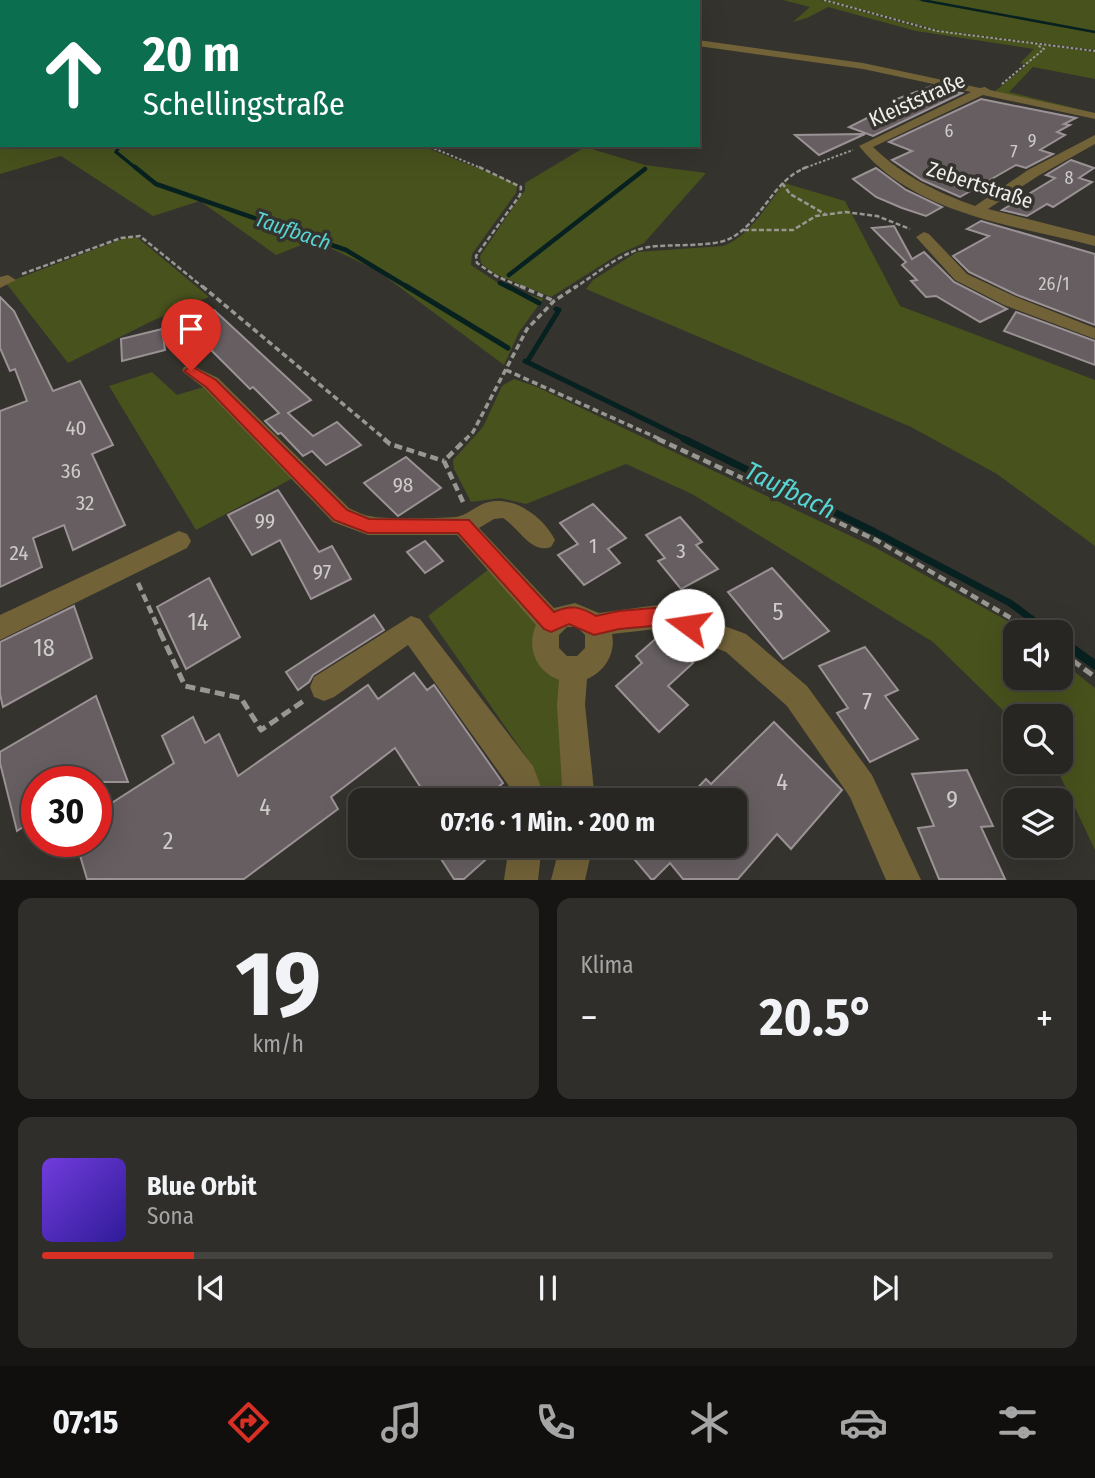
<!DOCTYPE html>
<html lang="de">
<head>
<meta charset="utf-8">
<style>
  body { margin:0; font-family:"Fira Sans Condensed",sans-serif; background:#302e2a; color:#f1f3f6; height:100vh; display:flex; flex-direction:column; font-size:26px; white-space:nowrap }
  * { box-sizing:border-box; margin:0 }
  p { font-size:23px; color:#a5a5a5 }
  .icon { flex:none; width:38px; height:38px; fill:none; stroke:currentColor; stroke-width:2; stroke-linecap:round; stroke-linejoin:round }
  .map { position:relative; height:880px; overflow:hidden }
  .drawer { display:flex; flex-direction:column; gap:18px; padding:18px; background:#161513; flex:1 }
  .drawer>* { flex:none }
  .banner { position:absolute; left:0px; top:0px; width:700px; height:147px; box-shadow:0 7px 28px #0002,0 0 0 2px #444340; background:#0b6e4f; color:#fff; overflow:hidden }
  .tools { position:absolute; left:1003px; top:620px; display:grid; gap:14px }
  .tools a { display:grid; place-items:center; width:70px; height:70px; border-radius:14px; background:#282622; box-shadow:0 7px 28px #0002,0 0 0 2px #444340; font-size:35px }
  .speed { position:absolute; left:21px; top:766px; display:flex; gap:14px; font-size:35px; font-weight:700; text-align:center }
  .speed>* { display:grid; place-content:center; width:91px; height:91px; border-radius:50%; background:#282622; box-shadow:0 7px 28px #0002,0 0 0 2px #444340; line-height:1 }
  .speed .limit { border:10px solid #d22; background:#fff; color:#111 }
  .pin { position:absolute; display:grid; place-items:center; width:60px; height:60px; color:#fff; margin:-72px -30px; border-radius:50% 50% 50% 0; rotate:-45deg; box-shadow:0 0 7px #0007 }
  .pin .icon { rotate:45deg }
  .me { position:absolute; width:77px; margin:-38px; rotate:284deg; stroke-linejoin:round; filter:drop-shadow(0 0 5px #0008) }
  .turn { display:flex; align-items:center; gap:24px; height:147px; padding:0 28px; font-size:32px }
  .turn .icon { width:91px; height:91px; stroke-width:2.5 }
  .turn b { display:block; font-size:49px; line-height:60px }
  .big { font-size:52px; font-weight:700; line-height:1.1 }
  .drawer .widget { flex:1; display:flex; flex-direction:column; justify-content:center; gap:10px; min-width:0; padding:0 24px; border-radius:14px; background:#302e2a }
  .drawer .dial { align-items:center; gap:0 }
  .dial b { font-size:91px; line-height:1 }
  .song { display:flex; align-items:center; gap:21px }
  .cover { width:84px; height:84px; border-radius:10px; background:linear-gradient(135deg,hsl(260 70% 55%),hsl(250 70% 35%)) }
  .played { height:7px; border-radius:4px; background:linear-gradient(90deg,#d93025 15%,#444340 15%) }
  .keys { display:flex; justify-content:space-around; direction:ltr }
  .heat { display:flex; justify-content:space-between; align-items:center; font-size:38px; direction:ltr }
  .drawer .tiles { flex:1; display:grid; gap:18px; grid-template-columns:1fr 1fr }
  .widget:last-child { grid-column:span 2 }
  .trip { position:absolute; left:348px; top:788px; width:399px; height:70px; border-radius:14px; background:#282622; box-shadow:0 7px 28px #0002,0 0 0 2px #444340; font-weight:700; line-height:70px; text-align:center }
  .dock { display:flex; height:112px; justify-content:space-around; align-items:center; background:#100f0e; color:#a5a5a5 }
  .dock .icon { width:49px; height:49px }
  .dock .active { color:#d93025 }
  .dock b { font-size:32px; color:#f1f3f6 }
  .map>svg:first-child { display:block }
</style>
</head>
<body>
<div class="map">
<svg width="1095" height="880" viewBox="0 0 1095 880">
  <rect width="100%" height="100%" fill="#35332d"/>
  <g fill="#48521d">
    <polygon points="0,0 172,2 2,2 2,145 420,145 517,184 516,193 472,254 471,265 504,287 543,299 519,332 504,365 378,271 314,240 276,255 200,201 153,216 61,156 0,174"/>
    <polygon points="783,0 821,0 921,28 1095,52 1095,79 1033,67 1009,92 1095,113 994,92 1027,65 1020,63 1034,49 916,31 828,7 807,18 793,22 810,7"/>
    <polygon points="826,0 917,0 1095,33 1095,50 938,30"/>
    <polygon points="924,0 1095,0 1095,32"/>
    <polygon points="585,147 645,165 706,173 644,243 619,254 551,297 493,273 481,263 480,256 525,190 525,183"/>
    <path d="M784,183l61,18 55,105 195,74v166l-98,-72 -86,-47 -325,-138 7,-9 44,-28 86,-6c27,-10 44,-41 61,-63z"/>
    <polygon points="125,238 138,238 209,297 154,320 68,363 6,283"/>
    <polygon points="152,372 177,395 207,386 293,478 196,530 109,386"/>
    <polygon points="514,379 537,387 876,548 1015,625 1023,632 1015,632 1015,677 1060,677 1061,661 1095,688 1095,850 1053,761 1060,761 1060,716 1015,716 1015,722 933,642 692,494 626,464 526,504 500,498 471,502 454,469 453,460 483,427 502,386"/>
    <polygon points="493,566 542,622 566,674 572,800 545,800 532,765 428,616"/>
  </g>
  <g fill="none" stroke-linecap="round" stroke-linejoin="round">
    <g stroke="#072121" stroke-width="2.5">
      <polyline points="44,0 46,2"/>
      <polyline points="922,0 1095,32"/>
    </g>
    <polyline stroke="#072121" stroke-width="3.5" points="120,145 116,152 137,169"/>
    <g stroke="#072121" stroke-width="4.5">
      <polyline points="135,167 156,184 346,250 409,288"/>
      <polyline points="509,275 645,169"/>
      <polyline points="500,283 510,288"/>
    </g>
    <g stroke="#072121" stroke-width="5">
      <polyline points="406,286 508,348"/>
      <polyline points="507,286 539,303"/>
      <polyline points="525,361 687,440"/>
      <polyline points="527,362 559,310 556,309"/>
    </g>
    <polyline stroke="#072121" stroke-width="7" points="684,439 873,531 1010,603 1049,632"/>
    <polyline stroke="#072121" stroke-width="9" points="1060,640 1095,665"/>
  </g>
  <g fill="#665e61" stroke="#9b9296" stroke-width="2">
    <polygon points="932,86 962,93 873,136 849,127 899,102 894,100"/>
    <polygon points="981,99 1076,118 1064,124 1070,125 1057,132 1065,135 1040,150 1053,154 1026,168 1016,165 960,197 922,180 892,160 912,151 889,142"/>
    <polygon points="865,134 819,155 795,135"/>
    <polygon points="1071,160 1094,168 1079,178 1092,182 1053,207 1047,204 1027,216 1002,210 1055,178 1046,175"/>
    <polygon points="876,168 906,190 942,207 926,216 902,208 876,197 853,179"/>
    <polygon points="981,221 1095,254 1095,325 1017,295 969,272 953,256 989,236 967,229"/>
    <polygon points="894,226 912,259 924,252 954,282 1007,309 980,322 936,296 926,297 911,281 917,280 902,265 906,262 872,228"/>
    <polygon points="0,297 14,311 53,391 80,381 113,445 92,454 125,525 73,550 64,525 33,538 42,567 0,587 0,411 27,401 15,369 10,371 0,348"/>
    <polygon points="214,310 311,400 288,413 313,436 337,422 361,445 326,465 312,451 303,456 281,433 278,434 265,421 279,413 253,387 250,389 184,323"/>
    <polygon points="1016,312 1095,341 1095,365 1004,331"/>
    <polygon points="162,329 165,350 122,361 121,339"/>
    <polygon points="406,457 441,488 398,516 364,483"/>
    <polygon points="278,490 319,552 332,546 351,579 311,599 280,540 252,555 228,515"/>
    <polygon points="593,504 626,538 608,549 620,563 584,585 558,555 578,544 560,523"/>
    <polygon points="680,517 702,542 696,545 718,569 681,589 658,561 665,558 646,535"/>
    <polygon points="425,541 443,561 425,573 407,552"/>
    <polygon points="772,568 829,631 783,659 728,592"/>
    <polygon points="209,578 240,637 186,669 157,607"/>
    <polygon points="74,606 92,658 3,707 0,694 0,642"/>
    <polygon points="374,615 384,630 313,675 309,682 298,690 286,672"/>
    <polygon points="662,633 693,663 668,686 688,705 659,732 616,686 642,663 636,656"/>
    <polygon points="865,647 898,690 885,696 918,739 870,762 837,713 848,708 819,666"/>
    <polygon points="414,673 427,690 434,685 503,783 495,790 502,800 429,800 395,748 331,797 338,809 244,879 87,879 76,842 96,842 96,813 174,763 162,736 193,717 205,743 219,734 238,776 368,685 378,699"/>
    <polygon points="96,696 128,782 37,782 37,818 17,831 0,763 0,752"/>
    <polygon points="774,722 842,790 791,849 777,834 738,879 683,879 670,863 654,879 651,879 629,853 636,845 735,845 735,800 686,800 706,779 711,784"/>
    <polygon points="967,770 993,826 981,827 1005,879 939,879 918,828 934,826 912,774"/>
    <polygon points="432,845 502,845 464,879 454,879"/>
  </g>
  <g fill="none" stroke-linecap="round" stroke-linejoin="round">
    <g stroke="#989792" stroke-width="2" stroke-dasharray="2.5 2" stroke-linecap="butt">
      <polyline points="172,0 176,2"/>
      <polyline points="824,0 937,31 1095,51"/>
      <polyline points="1002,84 1044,49 1037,45"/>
      <polyline points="426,145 483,169"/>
      <polyline points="802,169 853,150"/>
    </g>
    <g stroke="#989792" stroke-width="2.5" stroke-dasharray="5 2.5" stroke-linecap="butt">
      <polyline points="479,167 521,187 520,195 476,256 477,263 496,276 524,288"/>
      <polyline points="782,183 790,194 825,214"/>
      <polyline points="744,230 793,230 816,216 845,212 877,216 910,229"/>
      <polyline points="22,274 121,238 140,236 204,288"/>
      <path d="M574,288c23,-14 48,-37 75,-41 20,-3 64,0 80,-8 33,-16 43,-59 78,-72"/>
    </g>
    <g stroke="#989792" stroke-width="3.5" stroke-dasharray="6 3.5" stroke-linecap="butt">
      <polyline points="202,286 386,440"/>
      <polyline points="520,286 554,301"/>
      <polyline points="506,370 662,440"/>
      <polyline points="465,440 473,432 527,329 554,301 577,286"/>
    </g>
    <g stroke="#989792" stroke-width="4.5" stroke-dasharray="8 4.5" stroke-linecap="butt">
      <polyline points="384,439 390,444 444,461"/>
      <polyline points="658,439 876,540 1035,632"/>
      <polyline points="463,502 444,461 466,439"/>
      <polyline points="138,583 161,634"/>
    </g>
    <g stroke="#989792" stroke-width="5" stroke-dasharray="10 5" stroke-linecap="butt">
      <polyline points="160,632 185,686 241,698 261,730 305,700"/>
      <polyline points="1060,651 1095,677"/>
    </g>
    <g fill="#726238" fill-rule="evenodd">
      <polygon points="480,0 498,2 481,2"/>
      <path d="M698,40l165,23 117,25 5,-1 5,3 105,23v6l-112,-24 -110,52c30,29 63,45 102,59l53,-36 67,-35v9l-57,32 -50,33 107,27v10c-79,-20 -182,-32 -236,-100l112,-54 -108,-23 -165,-23z"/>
      <polygon points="924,232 929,234 967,274 1016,297 1095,328 1095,339 1004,305 955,280 916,237"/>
      <polygon points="8,275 16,280 0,288 0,277"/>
      <path d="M191,365l27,13 131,130c6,3 14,7 20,8 16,4 69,2 87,1 9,-1 19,-10 29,-14 27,-9 58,13 70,37l-4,7c-20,7 -32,-19 -48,-29l-9,1 -15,9 75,80 21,-5 24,10 66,-9 81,30 61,52 65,89 49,105h-35l-36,-83 -63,-91 -61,-54 -61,-24 -53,6c4,19 -7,38 -25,45l-2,26 10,95h-32l-6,-95 2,-25c-23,-9 -33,-32 -23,-55l-79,-90h-89l-35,-13 -129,-134 -22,-17 2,-4zM567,627h10l8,8v13l-8,8h-10l-8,-8v-13z"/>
      <polygon points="179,531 187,534 191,541 187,548 0,640 0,615"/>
      <polygon points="411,616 420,619 533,766 546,800 514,800 509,786 408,645 334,697 324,701 314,697 310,687 314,677"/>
      <polygon points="509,845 542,845 538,880 504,880"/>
      <polygon points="560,845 593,845 585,880 551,880"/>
    </g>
  </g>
  <path fill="#d93025" stroke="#8d1f18" stroke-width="2" d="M191,366l25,14 131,130 22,9 100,1 85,92c17,-8 27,-5 42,4l23,-5 46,-4 30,12 3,6 -3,7 -7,2 -24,-9 -45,4 -25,6 -25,-11 -18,8 -7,-3 -86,-96h-90l-34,-13 -128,-133 -22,-16z"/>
  <g text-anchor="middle" stroke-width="7" stroke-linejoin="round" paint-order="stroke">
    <g font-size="18" fill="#ceccc9">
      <text x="949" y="137">6</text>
      <text x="1032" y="147">9</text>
      <text x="1014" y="158">7</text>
      <text x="1069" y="184">8</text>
      <text x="1054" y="290">26/1</text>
    </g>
    <g font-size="21" fill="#f1f0ec" stroke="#35332d">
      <text transform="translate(917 100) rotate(-24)" y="7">Kleiststraße</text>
      <text transform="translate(980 185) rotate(18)" y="7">Zebertstraße</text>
    </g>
    <g font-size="21" font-style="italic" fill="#57d4d4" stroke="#35332d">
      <text transform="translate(293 231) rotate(19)" y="7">Taufbach</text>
    </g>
    <g font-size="21" fill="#ceccc9">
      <text x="76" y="435">40</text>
      <text x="71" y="478">36</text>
      <text x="403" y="492">98</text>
      <text x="85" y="510">32</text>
      <text x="265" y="528">99</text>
      <text x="593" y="553">1</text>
      <text x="681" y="558">3</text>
      <text x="19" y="560">24</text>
      <text x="322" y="579">97</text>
    </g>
    <g font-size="24" fill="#ceccc9">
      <text x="778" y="620">5</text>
      <text x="198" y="630">14</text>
      <text x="44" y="656">18</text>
      <text x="867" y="710">7</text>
      <text x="782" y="790">4</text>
      <text x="952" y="808">9</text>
      <text x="265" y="815">4</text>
      <text x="168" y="849">2</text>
    </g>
    <g font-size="26" font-style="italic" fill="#57d4d4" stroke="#35332d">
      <text transform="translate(790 490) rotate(26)" y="9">Taufbach</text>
    </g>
  </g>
</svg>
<div class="tools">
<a><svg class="icon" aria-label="sound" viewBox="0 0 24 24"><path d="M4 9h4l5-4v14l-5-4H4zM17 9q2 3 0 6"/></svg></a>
<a><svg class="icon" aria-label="search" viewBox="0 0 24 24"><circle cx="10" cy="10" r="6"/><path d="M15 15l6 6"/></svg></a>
<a><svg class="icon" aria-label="layers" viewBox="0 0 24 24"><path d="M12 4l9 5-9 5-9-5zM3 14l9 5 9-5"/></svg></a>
</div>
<div class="speed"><div class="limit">30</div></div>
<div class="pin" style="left:191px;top:371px;background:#d93025"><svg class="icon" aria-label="arrive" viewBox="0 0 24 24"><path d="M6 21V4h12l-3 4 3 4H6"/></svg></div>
<svg class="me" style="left:688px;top:625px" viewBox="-20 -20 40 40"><circle r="19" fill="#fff"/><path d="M0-13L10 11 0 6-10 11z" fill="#d93025"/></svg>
<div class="trip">07:16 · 1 Min. · 200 m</div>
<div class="banner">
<div class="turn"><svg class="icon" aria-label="ahead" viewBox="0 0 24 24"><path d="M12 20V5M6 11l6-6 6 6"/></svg><div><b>20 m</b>Schellingstraße</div></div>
</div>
</div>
<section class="drawer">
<div class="tiles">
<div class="widget dial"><b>19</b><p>km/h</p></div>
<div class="widget"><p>Klima</p>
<div class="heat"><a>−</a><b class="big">20.5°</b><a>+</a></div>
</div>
<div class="widget">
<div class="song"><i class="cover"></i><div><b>Blue Orbit</b><p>Sona</p></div></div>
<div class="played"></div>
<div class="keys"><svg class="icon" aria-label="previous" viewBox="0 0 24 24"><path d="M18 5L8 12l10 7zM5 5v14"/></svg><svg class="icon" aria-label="pause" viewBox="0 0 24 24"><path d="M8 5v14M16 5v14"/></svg><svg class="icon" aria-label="next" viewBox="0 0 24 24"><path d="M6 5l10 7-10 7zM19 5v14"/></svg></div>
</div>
</div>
</section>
<nav class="dock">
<b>07:15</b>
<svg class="icon active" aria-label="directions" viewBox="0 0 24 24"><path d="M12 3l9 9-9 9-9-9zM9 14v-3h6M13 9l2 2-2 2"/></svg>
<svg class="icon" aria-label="music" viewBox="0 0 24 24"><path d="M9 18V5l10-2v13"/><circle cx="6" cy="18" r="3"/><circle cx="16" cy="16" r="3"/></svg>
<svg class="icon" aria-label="phone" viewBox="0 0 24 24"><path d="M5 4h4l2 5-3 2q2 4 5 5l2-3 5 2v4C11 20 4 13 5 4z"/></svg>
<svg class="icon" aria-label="climate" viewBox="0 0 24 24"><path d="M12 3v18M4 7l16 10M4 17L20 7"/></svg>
<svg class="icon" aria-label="car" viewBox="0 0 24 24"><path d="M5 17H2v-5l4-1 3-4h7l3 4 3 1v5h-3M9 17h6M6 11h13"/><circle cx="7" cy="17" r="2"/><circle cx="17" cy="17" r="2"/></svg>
<svg class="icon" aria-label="filters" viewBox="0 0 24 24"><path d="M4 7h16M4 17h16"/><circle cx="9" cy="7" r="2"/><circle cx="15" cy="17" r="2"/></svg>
</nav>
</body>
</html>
